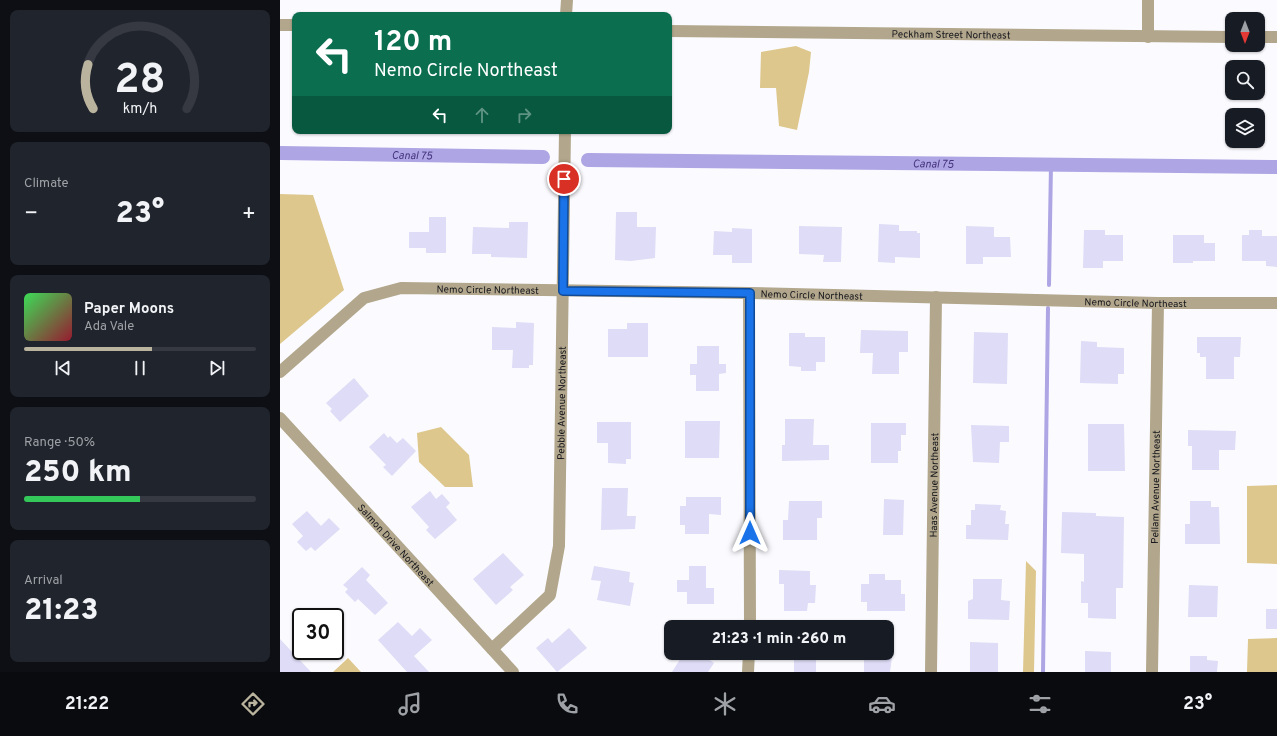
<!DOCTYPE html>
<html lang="en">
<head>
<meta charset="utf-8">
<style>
  body { margin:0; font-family:Overpass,sans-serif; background:#20242c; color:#f1f3f6; height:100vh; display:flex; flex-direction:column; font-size:15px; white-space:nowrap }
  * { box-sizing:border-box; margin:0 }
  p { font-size:13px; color:#9ea1a6 }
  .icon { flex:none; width:22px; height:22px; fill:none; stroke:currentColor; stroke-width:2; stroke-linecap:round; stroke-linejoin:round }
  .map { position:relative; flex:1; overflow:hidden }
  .sheet { display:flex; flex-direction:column; gap:10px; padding:10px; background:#0d0f14; width:280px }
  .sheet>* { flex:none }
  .guide { position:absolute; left:12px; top:12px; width:380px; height:122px; border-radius:8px; box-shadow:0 1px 3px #0004; background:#0b6e4f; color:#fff; overflow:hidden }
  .needle { width:26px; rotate:180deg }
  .controls { position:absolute; left:945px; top:12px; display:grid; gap:8px }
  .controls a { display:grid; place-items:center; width:40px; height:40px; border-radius:8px; background:#171b24; box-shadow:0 1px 3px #0004; font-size:20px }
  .speed { position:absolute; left:12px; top:608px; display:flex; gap:8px; font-size:20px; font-weight:700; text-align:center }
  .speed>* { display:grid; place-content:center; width:52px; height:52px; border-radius:50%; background:#171b24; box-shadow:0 1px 3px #0004; line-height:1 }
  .speed .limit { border:2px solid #111; border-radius:6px; background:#fff; color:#111 }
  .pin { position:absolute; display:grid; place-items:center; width:34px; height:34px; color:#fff; margin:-17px; border:2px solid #fff; border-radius:50%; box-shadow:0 1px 4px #0007 }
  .me { position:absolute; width:44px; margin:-22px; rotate:0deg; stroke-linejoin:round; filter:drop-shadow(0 0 3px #0008) }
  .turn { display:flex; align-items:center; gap:14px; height:84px; padding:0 16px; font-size:18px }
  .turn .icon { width:52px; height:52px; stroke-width:2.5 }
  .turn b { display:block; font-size:28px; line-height:34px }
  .lanes { display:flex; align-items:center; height:38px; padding:0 16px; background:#0003; justify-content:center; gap:20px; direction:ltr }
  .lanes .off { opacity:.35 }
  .big { font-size:30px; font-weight:800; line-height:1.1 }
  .sheet .card { flex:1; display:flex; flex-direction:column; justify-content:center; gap:6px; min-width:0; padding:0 14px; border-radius:8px; background:#20242c }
  .sheet .dial { align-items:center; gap:0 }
  .dial svg { height:104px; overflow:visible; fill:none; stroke:#363941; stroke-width:7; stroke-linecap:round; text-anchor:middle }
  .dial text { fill:#f1f3f6; stroke:none }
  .song { display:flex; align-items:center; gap:12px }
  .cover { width:48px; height:48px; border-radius:6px; background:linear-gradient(135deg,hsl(130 70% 55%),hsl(350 70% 35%)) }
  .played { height:4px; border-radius:2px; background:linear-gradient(90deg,#bab39e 55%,#363941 55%) }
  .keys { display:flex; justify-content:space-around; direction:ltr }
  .heat { display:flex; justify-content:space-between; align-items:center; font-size:22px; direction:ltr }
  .charge { height:6px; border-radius:3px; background:linear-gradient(90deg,#34c759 50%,#363941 0) }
  .trip { position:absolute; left:384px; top:620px; width:230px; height:40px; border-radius:8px; background:#171b24; box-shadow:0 1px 3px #0004; font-weight:800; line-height:40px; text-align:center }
  .menu { display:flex; height:64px; justify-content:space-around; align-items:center; background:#090b0e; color:#9ea1a6 }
  .menu .icon { width:28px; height:28px }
  .menu .current { color:#bab39e }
  .menu b { font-size:18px; color:#f1f3f6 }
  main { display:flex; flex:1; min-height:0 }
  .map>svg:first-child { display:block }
</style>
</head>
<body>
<main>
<section class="sheet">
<div class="card dial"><svg viewBox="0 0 100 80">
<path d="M14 69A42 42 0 1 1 86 69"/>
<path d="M14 69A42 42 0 0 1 10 35" stroke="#bab39e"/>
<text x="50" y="56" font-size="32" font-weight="700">28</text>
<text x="50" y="72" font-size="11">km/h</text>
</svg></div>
<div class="card"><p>Climate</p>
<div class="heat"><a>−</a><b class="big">23°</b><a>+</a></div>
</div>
<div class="card">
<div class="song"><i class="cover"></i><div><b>Paper Moons</b><p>Ada Vale</p></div></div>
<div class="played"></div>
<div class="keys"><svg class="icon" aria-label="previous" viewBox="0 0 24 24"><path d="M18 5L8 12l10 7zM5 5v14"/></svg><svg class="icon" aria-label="pause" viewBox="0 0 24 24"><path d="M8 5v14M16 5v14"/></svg><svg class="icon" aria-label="next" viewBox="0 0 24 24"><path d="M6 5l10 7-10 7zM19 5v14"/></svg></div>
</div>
<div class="card"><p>Range · 50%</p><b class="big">250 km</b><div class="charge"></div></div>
<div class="card"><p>Arrival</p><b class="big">21:23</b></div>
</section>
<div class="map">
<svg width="997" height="672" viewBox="0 0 997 672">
  <rect width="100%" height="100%" fill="#fbfbff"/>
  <g fill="#ddc78d">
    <polygon points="516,46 531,52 529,72 517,130 499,126 496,88 480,88 481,52"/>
    <polygon points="0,194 33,195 64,290 0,344"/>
    <polygon points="161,427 189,455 193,487 165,487 139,462 137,433"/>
    <polygon points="997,485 997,564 967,563 967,486"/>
    <polygon points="746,561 756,571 754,672 743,672"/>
    <polygon points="997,638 997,672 967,672 968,639"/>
    <polygon points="68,658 81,672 53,672"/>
  </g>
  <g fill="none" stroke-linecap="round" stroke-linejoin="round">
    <g stroke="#aea5e4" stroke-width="4">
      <polyline points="769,285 771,164"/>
      <polyline points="763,672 768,308"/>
    </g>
    <g stroke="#aea5e4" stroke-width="14">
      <path id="s1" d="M0,153l263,4"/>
      <path id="s2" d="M308,160l689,7"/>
    </g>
  </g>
  <g fill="#dedcf6">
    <polygon points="336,212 357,212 357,227 376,227 375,258 351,261 335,260"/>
    <polygon points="149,217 166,217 166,253 146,253 146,248 129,248 129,232 149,232"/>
    <polygon points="229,222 248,222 247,258 211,257 211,254 192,254 193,227 229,228"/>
    <polygon points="599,224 619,225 619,231 637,231 637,233 640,233 640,258 615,257 615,263 598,262"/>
    <polygon points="519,226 562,227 561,262 543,262 544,255 519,254"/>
    <polygon points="686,226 714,227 714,237 730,237 731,257 703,257 703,264 686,264"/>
    <polygon points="452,228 472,229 472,263 452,263 452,255 433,255 434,231 452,232"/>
    <polygon points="804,230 825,230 825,235 843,235 843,261 823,261 823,268 803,268"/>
    <polygon points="969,230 982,230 982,236 997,236 997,267 986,266 986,261 962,261 962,235 969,235"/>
    <polygon points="893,235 924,235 924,243 935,243 935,261 913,261 913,263 893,263"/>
    <polygon points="236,322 254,323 253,365 249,365 249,368 232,368 233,350 212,350 212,327 236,328"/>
    <polygon points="347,323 368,323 368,357 328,357 328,329 347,329"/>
    <polygon points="581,330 628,331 628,352 619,352 619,374 592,374 593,353 580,353"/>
    <polygon points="694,332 728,333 727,384 693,383"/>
    <polygon points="509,333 525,333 525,337 545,337 545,362 536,362 536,371 521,371 521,367 509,366"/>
    <polygon points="917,337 961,337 960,357 954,357 954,379 926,379 926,357 920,357 920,353 917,353"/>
    <polygon points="801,341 817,342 817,347 844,348 844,374 838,374 838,384 800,383"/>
    <polygon points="417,346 439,346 439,364 446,364 446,373 439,374 439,391 416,391 416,375 410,375 410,364 417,364"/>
    <polygon points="74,378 89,396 60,422 50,411 52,409 46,403"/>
    <polygon points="505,419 534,419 533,445 549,445 549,460 502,461 502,445 505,445"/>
    <polygon points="405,421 440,421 439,458 405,458"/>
    <polygon points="317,422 351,422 351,459 346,459 346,464 328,463 328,443 317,443"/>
    <polygon points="591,423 626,423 626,435 621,435 621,451 618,451 618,463 591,463"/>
    <polygon points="808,424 844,424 845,471 808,471"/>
    <polygon points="691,425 729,426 729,442 720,442 719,463 693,462"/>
    <polygon points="908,430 956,431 955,450 939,450 939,470 912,470 912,446 908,446"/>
    <polygon points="104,433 108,438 110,436 117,443 123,438 136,451 112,476 103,467 106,465 89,447"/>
    <polygon points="322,488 348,488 347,516 356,516 355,529 321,530"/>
    <polygon points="150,491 156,499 162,494 170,503 166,507 177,520 155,539 146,530 149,527 131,507"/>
    <polygon points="406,497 441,497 441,515 429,514 429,534 405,534 405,525 400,525 400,506 406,506"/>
    <polygon points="604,499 624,500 623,535 603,535"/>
    <polygon points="509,501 542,501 542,518 537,518 537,540 503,540 503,520 508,520"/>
    <polygon points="910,501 931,501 931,507 939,507 940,544 905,544 905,524 910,524"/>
    <polygon points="695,504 721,505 720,510 726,511 725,524 729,524 728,540 686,539 686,525 691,525 691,510 695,510"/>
    <polygon points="27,511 41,526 49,518 60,529 35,551 31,547 26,551 17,542 23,536 12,524"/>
    <polygon points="782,512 816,513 816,516 844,517 843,588 836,588 836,619 808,618 808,603 801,603 801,581 804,582 804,554 781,553"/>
    <polygon points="223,553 244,575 230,587 233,590 216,605 193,579"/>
    <polygon points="314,566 350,572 349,582 354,583 350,606 317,600 321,581 311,580"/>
    <polygon points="409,566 426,566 426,588 434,588 434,604 407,604 407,592 397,592 397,580 409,580"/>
    <polygon points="82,567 90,575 86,580 108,603 95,615 78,599 75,602 65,592 68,589 63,585"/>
    <polygon points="499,570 530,571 530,585 536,585 535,603 528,603 527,611 504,611 504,584 499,584"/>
    <polygon points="589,574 605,574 605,580 621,580 621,594 625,594 625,611 587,611 587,602 581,602 581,584 589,584"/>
    <polygon points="693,579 722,579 721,600 730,601 729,620 688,619 688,601 693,599"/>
    <polygon points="909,585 938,586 937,617 908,617"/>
    <rect x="986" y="609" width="11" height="20"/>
    <polygon points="118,622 132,636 140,628 152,640 134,656 149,672 127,672 98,640"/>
    <polygon points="289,628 307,648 277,672 256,648 268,638 272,643"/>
    <polygon points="0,639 31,672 0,672"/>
    <polygon points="690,642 718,643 718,672 690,672"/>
    <polygon points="805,651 831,652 831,672 805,672"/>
    <polygon points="404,653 419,653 434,663 428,672 392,672"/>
    <polygon points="514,653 528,653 528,655 536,655 536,672 514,672"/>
    <polygon points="910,656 927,656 927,660 938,661 937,672 910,672"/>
    <polygon points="584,657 612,657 610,672 584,672"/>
  </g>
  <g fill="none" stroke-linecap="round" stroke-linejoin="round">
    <g stroke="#b2a78c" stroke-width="12">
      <polyline points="286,15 287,0"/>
      <polyline points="0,25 15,25"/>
      <path id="s3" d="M389,31l563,6"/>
      <polyline points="868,37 868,0"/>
      <polyline points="978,37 997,37"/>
      <polyline points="469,293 470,627"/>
      <path id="s4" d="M0,372l84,-74 37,-10 348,5 409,10h119"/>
      <path id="s5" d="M0,418l233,254"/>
      <path id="s6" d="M212,649l58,-54 9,-49 6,-415"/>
      <polyline points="468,672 469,653"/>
      <path id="s7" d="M651,672l5,-375"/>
      <path id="s8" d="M872,672l6,-369"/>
    </g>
  </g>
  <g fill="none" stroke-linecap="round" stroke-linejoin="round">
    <defs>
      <polyline id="route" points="284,179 283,291 470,293 470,533"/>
    </defs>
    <use href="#route" stroke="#114b97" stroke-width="10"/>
    <use href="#route" stroke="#1a73e8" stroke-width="7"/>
  </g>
  <g text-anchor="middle" stroke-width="3.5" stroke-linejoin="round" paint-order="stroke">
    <g font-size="10" fill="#16161c" stroke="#fff">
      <text dy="4" stroke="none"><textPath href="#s3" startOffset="282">Peckham Street Northeast</textPath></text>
      <text dy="4" stroke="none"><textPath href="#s4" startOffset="237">Nemo Circle Northeast</textPath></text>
      <text dy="4" stroke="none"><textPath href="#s4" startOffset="561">Nemo Circle Northeast</textPath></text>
      <text dy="4" stroke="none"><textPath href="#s4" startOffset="885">Nemo Circle Northeast</textPath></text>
      <text dy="4" stroke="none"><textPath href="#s6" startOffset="272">Pebble Avenue Northeast</textPath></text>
      <text dy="4" stroke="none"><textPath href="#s7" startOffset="187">Haas Avenue Northeast</textPath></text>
      <text dy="4" stroke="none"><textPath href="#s8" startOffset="185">Pellam Avenue Northeast</textPath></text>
      <text dy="4" stroke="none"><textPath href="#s5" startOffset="172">Salmon Drive Northeast</textPath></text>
    </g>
    <g font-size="11" font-style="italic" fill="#44337c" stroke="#fff">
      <text dy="4" stroke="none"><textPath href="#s1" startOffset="132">Canal 75</textPath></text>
      <text dy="4" stroke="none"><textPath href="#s2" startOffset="345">Canal 75</textPath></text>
    </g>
  </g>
</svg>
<div class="controls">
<a><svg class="needle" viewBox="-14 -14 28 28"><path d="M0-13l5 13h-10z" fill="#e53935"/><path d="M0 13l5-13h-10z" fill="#9ea1a6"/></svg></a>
<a><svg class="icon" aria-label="search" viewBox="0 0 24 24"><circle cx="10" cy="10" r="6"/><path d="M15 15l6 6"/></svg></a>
<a><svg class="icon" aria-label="layers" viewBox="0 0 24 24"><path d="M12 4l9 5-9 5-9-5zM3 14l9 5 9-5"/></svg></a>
</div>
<div class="speed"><div class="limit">30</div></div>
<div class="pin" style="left:284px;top:179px;background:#d93025"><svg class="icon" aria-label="arrive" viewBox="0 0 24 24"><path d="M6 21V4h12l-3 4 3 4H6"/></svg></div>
<svg class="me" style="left:470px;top:533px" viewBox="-20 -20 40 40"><path d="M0-17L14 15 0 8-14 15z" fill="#1a73e8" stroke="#fff" stroke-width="4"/></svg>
<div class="trip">21:23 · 1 min · 260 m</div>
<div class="guide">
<div class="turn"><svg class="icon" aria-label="left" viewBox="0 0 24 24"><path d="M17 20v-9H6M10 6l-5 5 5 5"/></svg><div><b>120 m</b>Nemo Circle Northeast</div></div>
<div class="lanes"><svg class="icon" aria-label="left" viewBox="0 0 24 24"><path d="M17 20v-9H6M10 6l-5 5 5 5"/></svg><svg class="icon off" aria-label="ahead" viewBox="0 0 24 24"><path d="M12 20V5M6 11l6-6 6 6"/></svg><svg class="icon off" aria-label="right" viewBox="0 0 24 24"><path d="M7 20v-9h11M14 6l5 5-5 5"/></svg></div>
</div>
</div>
</main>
<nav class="menu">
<b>21:22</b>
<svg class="icon current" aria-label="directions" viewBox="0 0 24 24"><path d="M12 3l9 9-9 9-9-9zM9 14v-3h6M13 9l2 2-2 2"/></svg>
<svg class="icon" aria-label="music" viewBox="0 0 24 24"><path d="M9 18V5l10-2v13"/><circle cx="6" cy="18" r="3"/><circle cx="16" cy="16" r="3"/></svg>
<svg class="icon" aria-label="phone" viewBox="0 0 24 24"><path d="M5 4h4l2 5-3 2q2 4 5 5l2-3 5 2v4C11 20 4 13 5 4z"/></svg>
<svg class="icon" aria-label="climate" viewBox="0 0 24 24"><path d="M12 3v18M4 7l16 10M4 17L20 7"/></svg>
<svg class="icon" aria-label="car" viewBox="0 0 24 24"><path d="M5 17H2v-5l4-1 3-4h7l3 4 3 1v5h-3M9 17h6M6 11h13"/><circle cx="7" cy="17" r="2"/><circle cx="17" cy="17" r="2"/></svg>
<svg class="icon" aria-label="filters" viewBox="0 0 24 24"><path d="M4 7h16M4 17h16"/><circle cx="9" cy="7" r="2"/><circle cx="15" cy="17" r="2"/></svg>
<b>23°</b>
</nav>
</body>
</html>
